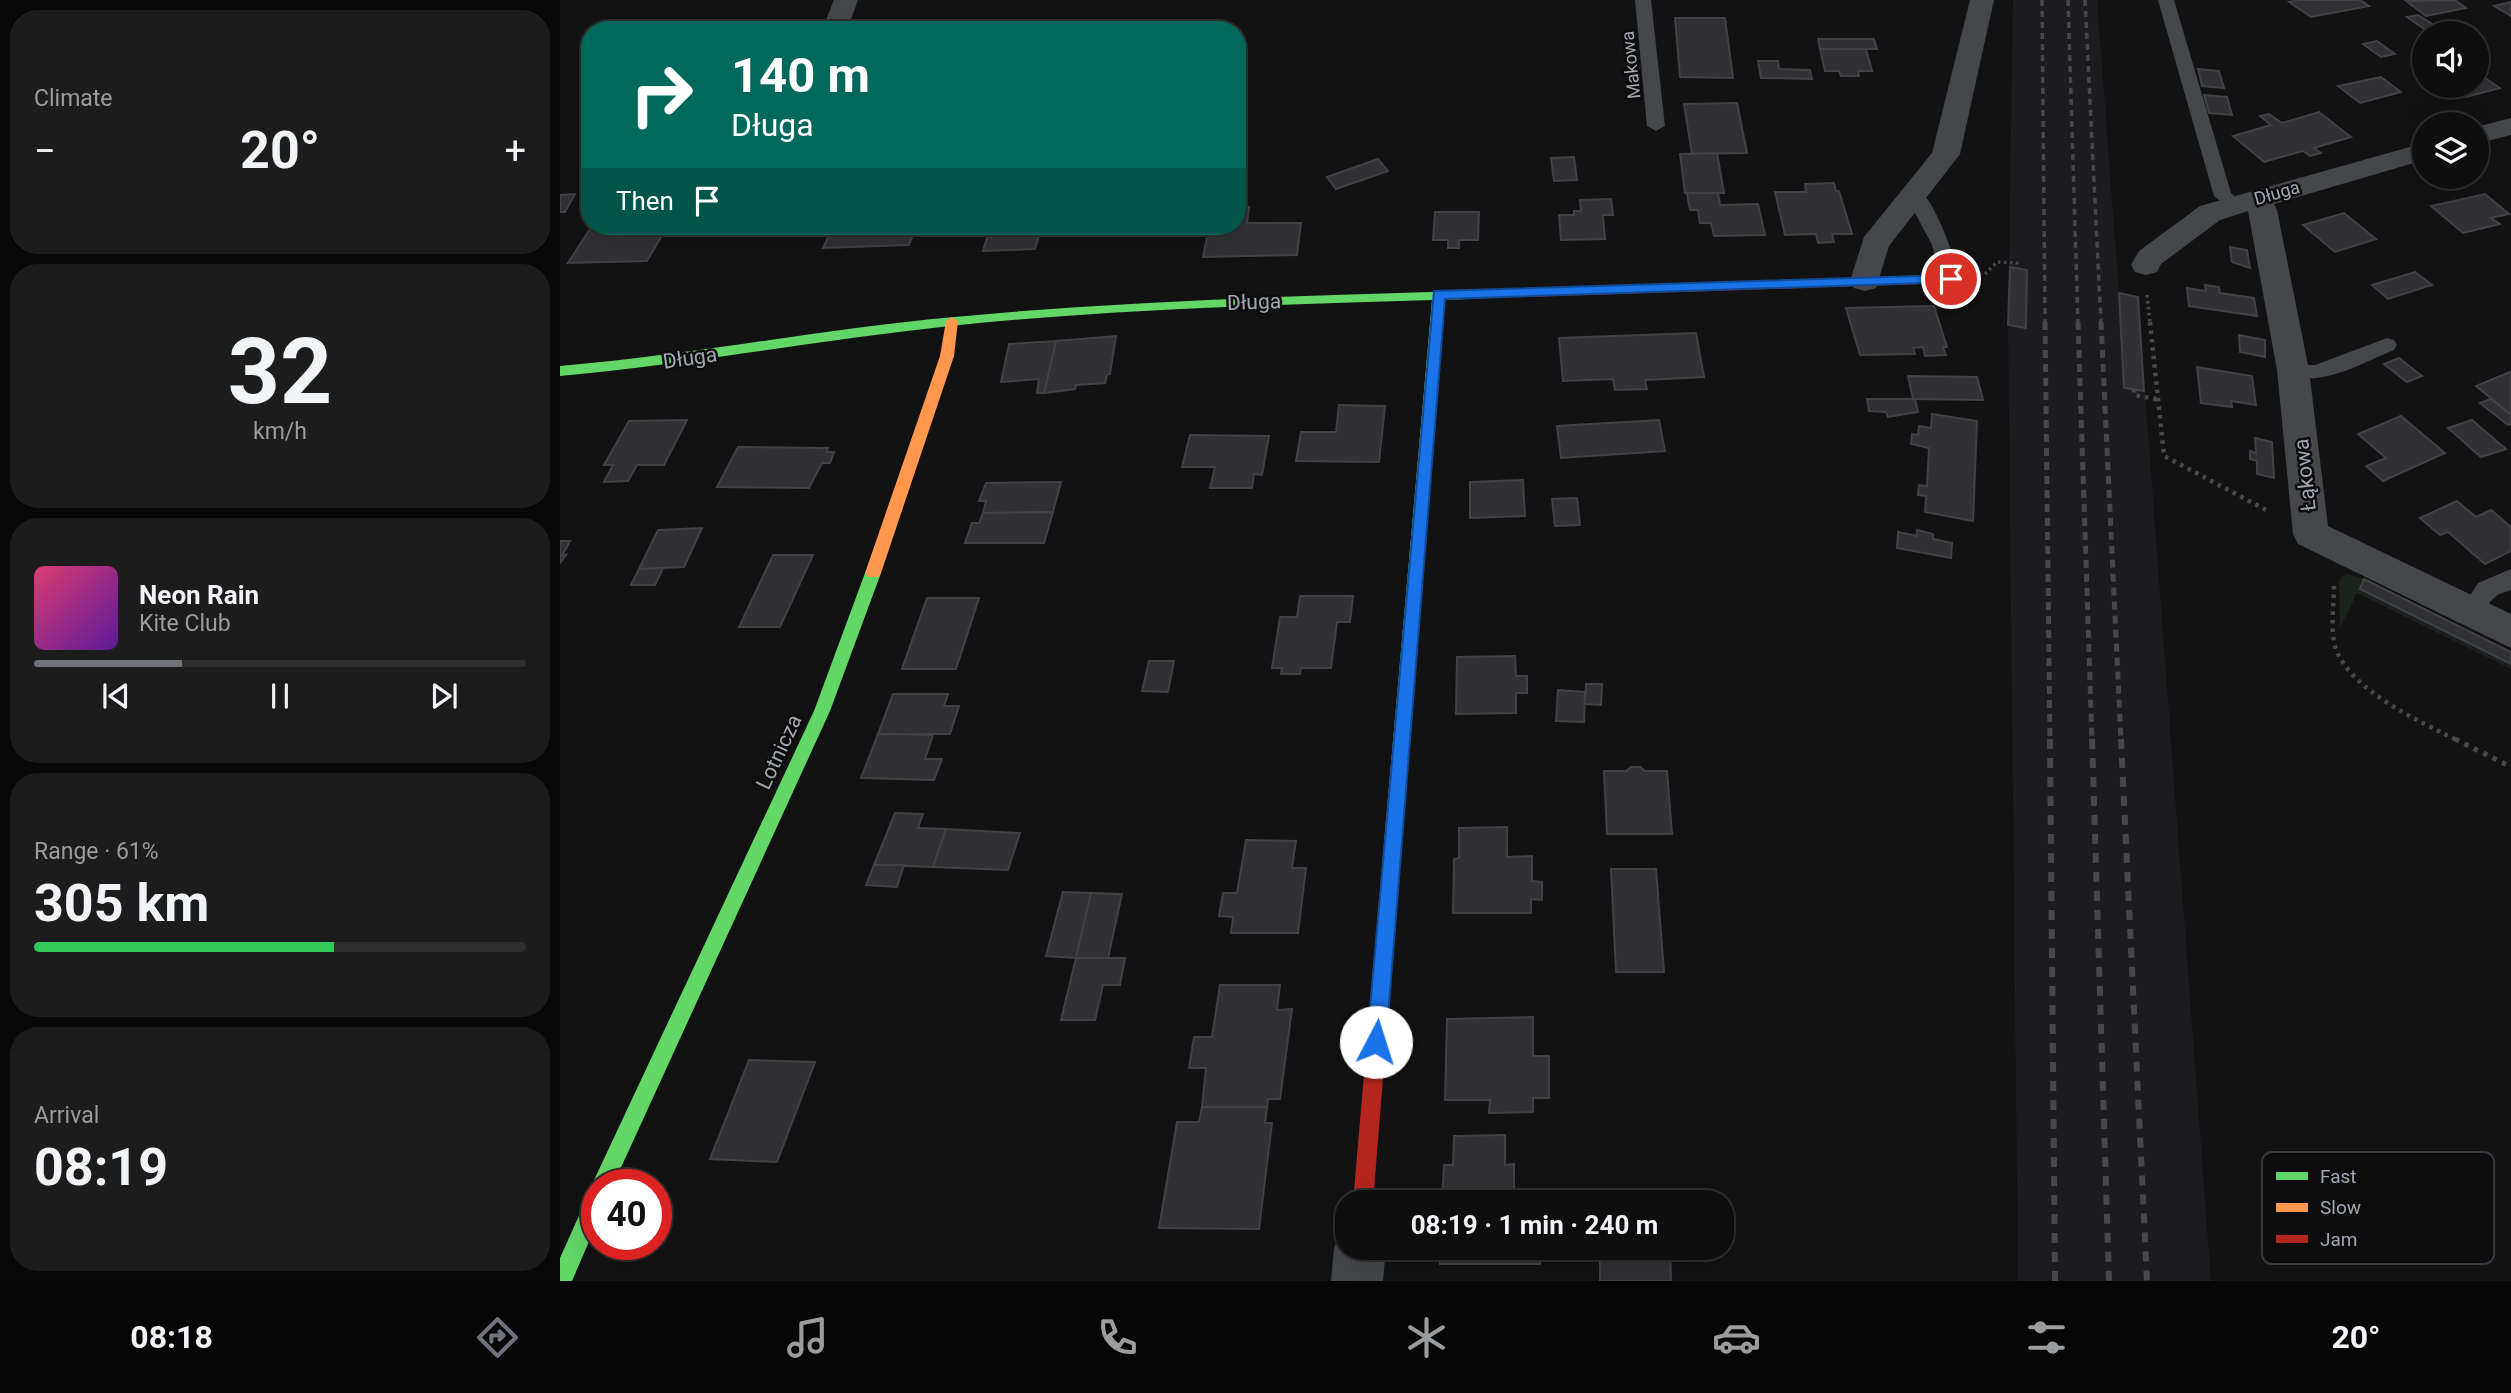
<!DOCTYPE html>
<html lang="en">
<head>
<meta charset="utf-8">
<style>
  body { margin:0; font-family:Roboto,sans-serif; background:#1c1c1c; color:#f1f3f6; height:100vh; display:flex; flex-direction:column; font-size:26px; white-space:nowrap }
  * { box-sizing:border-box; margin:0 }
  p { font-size:23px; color:#9b9c9e }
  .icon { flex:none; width:38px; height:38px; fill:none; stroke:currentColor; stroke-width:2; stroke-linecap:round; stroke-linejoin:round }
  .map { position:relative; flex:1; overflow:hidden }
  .drawer { display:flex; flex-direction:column; gap:10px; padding:10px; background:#080808; width:560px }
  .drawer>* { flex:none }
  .top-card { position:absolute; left:21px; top:21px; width:665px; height:214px; border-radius:28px; box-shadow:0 7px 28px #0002,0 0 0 2px #2e2e2e; background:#00695c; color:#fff; overflow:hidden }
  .fabs { position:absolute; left:1852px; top:21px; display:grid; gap:14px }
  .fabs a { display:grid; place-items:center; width:77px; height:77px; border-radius:50%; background:#0e0e0e; box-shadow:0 7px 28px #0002,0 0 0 2px #2e2e2e; font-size:35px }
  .speed { position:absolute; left:21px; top:1169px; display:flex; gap:14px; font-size:35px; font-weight:700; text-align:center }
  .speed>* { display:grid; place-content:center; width:91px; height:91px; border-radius:50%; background:#0e0e0e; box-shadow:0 7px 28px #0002,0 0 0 2px #2e2e2e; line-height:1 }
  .speed .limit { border:10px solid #d22; background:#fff; color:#111 }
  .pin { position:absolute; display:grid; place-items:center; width:60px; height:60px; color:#fff; margin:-30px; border:4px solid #fff; border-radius:50%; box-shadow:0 2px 7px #0007 }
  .me { position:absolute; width:77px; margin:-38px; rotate:5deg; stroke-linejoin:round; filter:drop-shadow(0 0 5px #0008) }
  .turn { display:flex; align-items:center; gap:24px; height:147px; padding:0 35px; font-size:32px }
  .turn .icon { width:91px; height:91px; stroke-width:2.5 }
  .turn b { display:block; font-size:49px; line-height:60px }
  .then { display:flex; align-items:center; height:66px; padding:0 35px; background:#0003; gap:14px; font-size:26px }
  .big { font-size:52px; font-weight:700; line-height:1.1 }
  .drawer .tile { flex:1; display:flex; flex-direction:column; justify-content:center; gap:10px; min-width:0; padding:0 24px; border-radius:28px; background:#1c1c1c }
  .drawer .dial { align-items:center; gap:0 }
  .dial b { font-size:91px; line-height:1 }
  .song { display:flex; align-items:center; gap:21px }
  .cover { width:84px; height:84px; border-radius:10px; background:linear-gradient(135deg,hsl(340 70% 55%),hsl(270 70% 35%)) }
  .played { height:7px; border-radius:4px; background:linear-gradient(90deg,#70737b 30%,#2e2e2e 30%) }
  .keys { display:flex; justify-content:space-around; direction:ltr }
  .heat { display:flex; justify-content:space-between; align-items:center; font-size:38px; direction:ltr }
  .charge { height:10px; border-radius:5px; background:linear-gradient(90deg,#34c759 61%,#2e2e2e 0) }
  .trip { position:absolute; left:775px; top:1190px; width:399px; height:70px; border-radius:28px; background:#0e0e0e; box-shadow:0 7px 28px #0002,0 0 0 2px #2e2e2e; font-weight:700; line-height:70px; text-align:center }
  .tabs { display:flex; height:112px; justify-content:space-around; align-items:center; background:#060606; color:#9b9c9e }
  .tabs .icon { width:49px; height:49px }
  .tabs .on { color:#70737b }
  .tabs b { font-size:32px; color:#f1f3f6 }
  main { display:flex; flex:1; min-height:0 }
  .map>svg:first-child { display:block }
</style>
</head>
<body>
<main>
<section class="drawer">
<div class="tile"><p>Climate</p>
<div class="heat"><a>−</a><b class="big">20°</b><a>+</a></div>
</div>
<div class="tile dial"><b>32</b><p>km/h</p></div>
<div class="tile">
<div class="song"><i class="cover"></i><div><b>Neon Rain</b><p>Kite Club</p></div></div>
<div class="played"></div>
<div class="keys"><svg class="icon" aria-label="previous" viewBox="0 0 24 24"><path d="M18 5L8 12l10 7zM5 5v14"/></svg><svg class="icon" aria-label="pause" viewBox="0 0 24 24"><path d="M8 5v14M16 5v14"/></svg><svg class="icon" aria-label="next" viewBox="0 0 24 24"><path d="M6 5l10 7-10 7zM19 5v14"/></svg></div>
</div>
<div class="tile"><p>Range · 61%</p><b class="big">305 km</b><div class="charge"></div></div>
<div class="tile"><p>Arrival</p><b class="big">08:19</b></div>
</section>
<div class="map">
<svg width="1951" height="1281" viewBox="0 0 1951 1281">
  <rect width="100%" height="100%" fill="#121212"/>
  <polygon fill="#1c1c1e" points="1453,0 1537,0 1559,293 1578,297 1651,1281 1458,1281 1448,325"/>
  <polygon fill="#1c221c" points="1785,573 1804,579 1800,590 1951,664 1951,669 1797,593 1780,628 1779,581"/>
  <g fill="#313133" stroke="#404246" stroke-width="2">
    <polygon points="1738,0 1800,0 1809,6 1751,17 1729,2"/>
    <polygon points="1895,0 1906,8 1866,16 1846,1"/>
    <polygon points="1951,2 1951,16 1934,6"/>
    <polygon points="1858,15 1874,25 1885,33 1870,33 1847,17"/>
    <polygon points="1115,18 1165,18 1173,78 1120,77"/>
    <polygon points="1258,39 1314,39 1317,49 1260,49"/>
    <polygon points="1817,41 1835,54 1821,57 1803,44"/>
    <polygon points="1260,49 1306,49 1312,71 1298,71 1299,76 1281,76 1279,71 1265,71"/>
    <polygon points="1198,61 1218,61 1219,69 1250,70 1252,79 1201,78"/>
    <polygon points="1638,69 1659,71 1664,88 1642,86"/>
    <polygon points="1916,72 1940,88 1906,97 1889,86 1916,86"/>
    <polygon points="1821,77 1841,92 1800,103 1778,86"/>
    <polygon points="1644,95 1667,97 1672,115 1649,113"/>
    <polygon points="1177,103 1187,153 1132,154 1124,104"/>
    <polygon points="1759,112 1791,137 1754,148 1761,153 1750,156 1743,151 1704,162 1673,136 1711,125 1700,116 1709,114 1722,123"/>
    <polygon points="1157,153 1164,193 1125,193 1120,154"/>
    <polygon points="1014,157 1017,180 994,181 991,158"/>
    <polygon points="818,159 828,171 776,189 767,177"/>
    <polygon points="1274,183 1276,191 1279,191 1292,234 1272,234 1274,242 1258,243 1256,234 1225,235 1215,192 1246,192 1245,184"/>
    <polygon points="1127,193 1158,193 1160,205 1198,204 1205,235 1154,236 1151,223 1140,223 1138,210 1130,210"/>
    <polygon points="15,194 5,212 0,212 0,195"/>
    <polygon points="1925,194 1949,214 1931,218 1940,224 1903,233 1871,206"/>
    <polygon points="1051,199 1053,215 1043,215 1045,239 1001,240 999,215 1014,215 1014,211 1021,211 1020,200"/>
    <polygon points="677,207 689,207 687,223 741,223 737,255 643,257 649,226 677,226"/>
    <polygon points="875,212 919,212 918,240 899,240 899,248 888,248 888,240 873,240"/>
    <polygon points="1784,213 1816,239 1775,252 1743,225"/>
    <polygon points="50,226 87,228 107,227 87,261 8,263 30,229 48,229"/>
    <polygon points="273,226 356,226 349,245 263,248"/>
    <polygon points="421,226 482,226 475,249 423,251 429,231 419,231"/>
    <polygon points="1670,247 1687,250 1690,268 1672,262"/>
    <polygon points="1450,267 1467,270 1466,328 1448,325"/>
    <polygon points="1855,272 1872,285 1828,299 1812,285"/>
    <polygon points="1645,285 1659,287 1660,293 1694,298 1697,316 1629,306 1627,288 1646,291"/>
    <polygon points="1559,293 1578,297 1584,391 1564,388"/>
    <polygon points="1374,306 1387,347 1383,347 1386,355 1365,356 1363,347 1353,348 1355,354 1300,355 1286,308"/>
    <polygon points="1136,333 1144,377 1085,380 1087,389 1055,390 1053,379 1003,381 999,338"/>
    <polygon points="1679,335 1705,340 1705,357 1680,352"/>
    <polygon points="556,336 550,374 547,375 545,383 516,385 515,389 484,393 496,341"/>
    <polygon points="496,341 484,393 477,393 479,379 441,382 449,344"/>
    <polygon points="1839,358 1862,376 1847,382 1824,364"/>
    <polygon points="1637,367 1692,376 1696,405 1671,401 1672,407 1641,403"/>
    <polygon points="1950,372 1951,373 1951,415 1916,386"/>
    <polygon points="1348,376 1417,377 1423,400 1353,399"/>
    <polygon points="1307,399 1355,399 1358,412 1328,417 1326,412 1309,411"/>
    <polygon points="1931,399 1951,415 1951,424 1948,425 1920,403"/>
    <polygon points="779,405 825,406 819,462 736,461 741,432 776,432"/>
    <polygon points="1372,414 1417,421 1413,521 1365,512 1366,496 1358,495 1359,485 1367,486 1369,448 1351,444 1352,434 1358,435 1359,426 1371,428"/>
    <polygon points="1841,416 1885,453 1823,481 1806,466 1826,458 1798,434"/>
    <polygon points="127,420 104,465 77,465 68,481 44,482 53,465 44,465 69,421"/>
    <polygon points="1099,420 1105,451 1001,458 997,426"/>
    <polygon points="1912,420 1946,449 1921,457 1888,428"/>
    <polygon points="630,435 709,436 702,475 694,474 692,488 650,488 655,467 622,467"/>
    <polygon points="1695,438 1712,442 1714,478 1697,474 1697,461 1690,459 1690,451 1696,453"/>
    <polygon points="178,447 268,448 266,452 274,452 270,463 262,463 249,488 157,487"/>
    <polygon points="963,480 965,516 910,518 910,482"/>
    <polygon points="501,482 493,512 423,513 426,501 419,501 426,483"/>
    <polygon points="1017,498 1020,525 995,526 992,499"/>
    <polygon points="1897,501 1916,517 1931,510 1951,527 1951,551 1925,564 1888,532 1880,535 1860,518"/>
    <polygon points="493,512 484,543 405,543 412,523 419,523 423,513"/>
    <polygon points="142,528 124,567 79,569 98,530"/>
    <polygon points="1357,530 1373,534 1373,539 1392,543 1391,558 1337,548 1338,532 1357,536"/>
    <polygon points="0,541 10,541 2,556 6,555 0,563"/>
    <polygon points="213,555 253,555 220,627 179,627"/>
    <polygon points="103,568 95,585 71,585 79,569"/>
    <polygon points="1804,579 1951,652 1951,664 1800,589"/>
    <polygon points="740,596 793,596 790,622 777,622 771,668 741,668 740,674 721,674 722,668 712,668 720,617 737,617"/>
    <polygon points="367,598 419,598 396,669 342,669"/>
    <polygon points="955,656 956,676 967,676 967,693 956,693 956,713 896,714 897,657"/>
    <polygon points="589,661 614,661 608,692 582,691"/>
    <polygon points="1026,684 1042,684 1041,705 1025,704"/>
    <polygon points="998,690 1025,692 1024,722 996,721"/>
    <polygon points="333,694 388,694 384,706 399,706 390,734 318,734"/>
    <polygon points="318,734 373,735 365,759 382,759 374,780 301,778"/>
    <polygon points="1071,767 1080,767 1085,771 1107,771 1112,834 1047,834 1044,771 1066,771"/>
    <polygon points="335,813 363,814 358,828 386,829 373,867 314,865"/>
    <polygon points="947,827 947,857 972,856 972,881 982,882 982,900 971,899 971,913 893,913 894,859 899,858 899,828"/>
    <polygon points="386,829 460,833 448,870 373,867"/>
    <polygon points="686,840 736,841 732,868 746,868 738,933 671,933 673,917 659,916 663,893 677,893"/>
    <polygon points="314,865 344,865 337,887 306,885"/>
    <polygon points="1051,869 1096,869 1104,972 1056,972"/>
    <polygon points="503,892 531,893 516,958 486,956"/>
    <polygon points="531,893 562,894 548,958 516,958"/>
    <polygon points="516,958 565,958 560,985 543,985 535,1020 501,1020"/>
    <polygon points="660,985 720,985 717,1010 732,1009 720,1099 708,1099 707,1107 642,1107 646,1068 629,1068 634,1037 652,1037"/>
    <polygon points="973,1017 973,1056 989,1056 989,1098 973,1098 973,1112 929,1113 930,1100 885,1100 887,1019"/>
    <polygon points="189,1060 255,1062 217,1162 150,1159"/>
    <polygon points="642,1107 707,1107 705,1123 712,1123 699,1229 599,1228 617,1122 639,1122"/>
    <polygon points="945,1135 945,1165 954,1164 954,1202 882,1202 884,1165 893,1165 894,1136"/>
    <polygon points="881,1248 980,1248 980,1264 880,1264"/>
    <polygon points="1040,1248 1110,1248 1111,1281 1040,1281"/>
  </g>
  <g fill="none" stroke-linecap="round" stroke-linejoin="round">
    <g stroke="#48494d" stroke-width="3.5" stroke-dasharray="2.5 3.5" stroke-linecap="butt">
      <polyline points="1425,274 1437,262 1457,263 1458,268"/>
      <polyline points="1587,295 1590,323"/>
    </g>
    <g stroke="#48494d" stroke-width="4.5" stroke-dasharray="3.5 5" stroke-linecap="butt">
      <polyline points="1590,322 1604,456 1710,512"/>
      <polyline points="1574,389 1574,395 1601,400"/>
      <path d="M1774,586c0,20 -4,41 1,60 12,43 87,77 124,95"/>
    </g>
    <polyline stroke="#48494d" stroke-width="5" stroke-dasharray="4.5 6" stroke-linecap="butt" points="1895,739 1951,767"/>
    <g fill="#46474b" fill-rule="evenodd">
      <polygon points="1075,0 1091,0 1105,126 1096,131 1087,126"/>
      <polygon points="1598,0 1614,0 1671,193 1684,205 1681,209 1669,209 1654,196"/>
      <path d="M1353,186c20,5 42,74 48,94l-3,5 -7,2 -10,-7 -9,-35 -28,-53z"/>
      <path d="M1827,338l7,2 3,5 -3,5c-35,14 -70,37 -108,25l-3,-5 3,-5h29z"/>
      <path d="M1951,569v21c-5,2 -12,3 -16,7 -13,10 -11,31 -33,23l-3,-7 19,-30z"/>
    </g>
    <g fill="#46474b" fill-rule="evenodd">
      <polygon points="274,0 298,0 287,30 262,30"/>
      <polygon points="1410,0 1434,0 1400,154 1329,246 1316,288 1305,291 1294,288 1290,281 1304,237 1372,153"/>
      <polygon points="1951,118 1951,135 1916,144 1916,127"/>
      <polygon points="1864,143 1864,160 1714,204 1717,210 1749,370 1768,526 1951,614 1951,648 1738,544 1733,534 1717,370 1688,211 1660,220 1601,264 1597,272 1586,275 1575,272 1571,265 1579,251 1640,206"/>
      <polygon points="788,1227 788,1248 826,1248 823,1281 771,1281 774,1248 782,1230"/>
    </g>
    <g fill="#63d668" fill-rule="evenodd">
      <path d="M966,289l4,1v6l-85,4 -43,543 -3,6 -6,2 -6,-2 -3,-6 48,-543c-161,5 -322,9 -482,26 -131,14 -259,38 -390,50v-10c132,-11 262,-37 394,-49 190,-18 382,-22 572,-28z"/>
      <polygon points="313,567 318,569 321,573 270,711 53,1185 37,1185 37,1223 12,1281 0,1281 0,1258 30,1191 33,1189 32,1185 35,1178 254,711 305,573 308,569"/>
    </g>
    <polygon fill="#ff974d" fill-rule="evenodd" points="392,317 398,321 394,356 321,573 318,577 308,577 305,573 380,356 386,321"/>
    <g fill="#b3261e" fill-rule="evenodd">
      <polygon points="1391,276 1397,280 1395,283 966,297 960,293 966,289"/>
      <polygon points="833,835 839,837 842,843 813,1202 793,1202 824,843 827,837"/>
    </g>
    <g stroke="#47484b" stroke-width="3.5" stroke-dasharray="6 5" stroke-linecap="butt">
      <polyline points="1482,0 1485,323"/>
      <polyline points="1508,0 1518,323"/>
      <polyline points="1525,0 1541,323"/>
    </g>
    <g stroke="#47484b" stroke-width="5" stroke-dasharray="8 6" stroke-linecap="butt">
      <polyline points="1485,322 1490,741"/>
      <polyline points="1518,322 1532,741"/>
      <polyline points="1541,322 1561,741"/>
    </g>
    <g stroke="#47484b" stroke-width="6" stroke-dasharray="10 9" stroke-linecap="butt">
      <polyline points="1490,739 1495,1281"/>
      <polyline points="1532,739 1549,1281"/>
      <polyline points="1561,739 1587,1281"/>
    </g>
  </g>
  <polygon fill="#1a73e8" stroke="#114b97" stroke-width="2" points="1391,275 1396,276 1396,282 885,299 826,1042 823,1049 816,1052 809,1049 807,1042 874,291"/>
  <g text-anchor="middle" stroke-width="5" stroke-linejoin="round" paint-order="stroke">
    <g font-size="18" fill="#a2a7b4" stroke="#0c0c0d">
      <text transform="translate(1071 65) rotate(-96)" y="6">Makowa</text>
      <text transform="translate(1717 193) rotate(-16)" y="6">Długa</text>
    </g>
    <g font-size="21" fill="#a2a7b4" stroke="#0c0c0d">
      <text transform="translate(694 302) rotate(-2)" y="7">Długa</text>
      <text transform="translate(130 358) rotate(-8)" y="7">Długa</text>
      <text transform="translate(1745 475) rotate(-96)" y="7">Łąkowa</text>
      <text transform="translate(219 752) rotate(-65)" y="7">Lotnicza</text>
    </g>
  </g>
  <rect x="1702" y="1152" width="232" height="112" rx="10" fill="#0c0c0d" stroke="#393a3f" stroke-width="2"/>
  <rect x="1716" y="1172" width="32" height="8" fill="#63d668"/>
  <rect x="1716" y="1203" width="32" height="9" fill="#ff974d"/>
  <rect x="1716" y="1235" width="32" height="8" fill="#b3261e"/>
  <g font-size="19" fill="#a2a7b4">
    <text x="1760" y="1183">Fast</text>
    <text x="1760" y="1214">Slow</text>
    <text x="1760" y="1246">Jam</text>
  </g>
</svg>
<div class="fabs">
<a><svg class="icon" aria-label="sound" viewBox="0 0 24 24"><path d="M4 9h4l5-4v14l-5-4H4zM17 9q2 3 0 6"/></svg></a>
<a><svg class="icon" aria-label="layers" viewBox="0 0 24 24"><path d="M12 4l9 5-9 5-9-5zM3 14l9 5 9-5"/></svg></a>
</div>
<div class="speed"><div class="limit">40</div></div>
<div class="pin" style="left:1391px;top:279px;background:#d93025"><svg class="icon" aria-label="arrive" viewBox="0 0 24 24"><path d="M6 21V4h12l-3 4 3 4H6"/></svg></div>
<svg class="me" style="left:816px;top:1042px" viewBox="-20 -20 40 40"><circle r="19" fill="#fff"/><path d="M0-13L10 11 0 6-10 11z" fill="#1a73e8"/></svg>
<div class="trip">08:19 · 1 min · 240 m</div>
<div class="top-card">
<div class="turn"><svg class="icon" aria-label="right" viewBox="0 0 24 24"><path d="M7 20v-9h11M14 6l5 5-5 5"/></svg><div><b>140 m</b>Długa</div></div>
<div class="then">Then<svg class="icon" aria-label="arrive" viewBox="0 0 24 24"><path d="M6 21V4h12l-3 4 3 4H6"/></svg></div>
</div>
</div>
</main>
<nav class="tabs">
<b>08:18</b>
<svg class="icon on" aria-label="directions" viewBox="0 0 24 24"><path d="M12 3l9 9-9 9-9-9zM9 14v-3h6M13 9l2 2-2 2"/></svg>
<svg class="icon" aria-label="music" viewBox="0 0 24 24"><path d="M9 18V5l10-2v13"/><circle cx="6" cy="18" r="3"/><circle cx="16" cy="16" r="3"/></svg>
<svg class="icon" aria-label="phone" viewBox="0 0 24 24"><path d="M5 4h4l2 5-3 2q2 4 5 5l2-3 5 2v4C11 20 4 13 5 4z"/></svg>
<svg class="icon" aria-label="climate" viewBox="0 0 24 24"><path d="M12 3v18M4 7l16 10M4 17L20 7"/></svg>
<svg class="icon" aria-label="car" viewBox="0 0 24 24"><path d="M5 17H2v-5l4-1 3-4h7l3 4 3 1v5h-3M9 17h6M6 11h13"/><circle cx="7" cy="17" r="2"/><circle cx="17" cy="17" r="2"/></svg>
<svg class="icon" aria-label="filters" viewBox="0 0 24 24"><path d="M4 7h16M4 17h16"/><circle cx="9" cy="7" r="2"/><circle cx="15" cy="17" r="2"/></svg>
<b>20°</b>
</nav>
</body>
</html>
